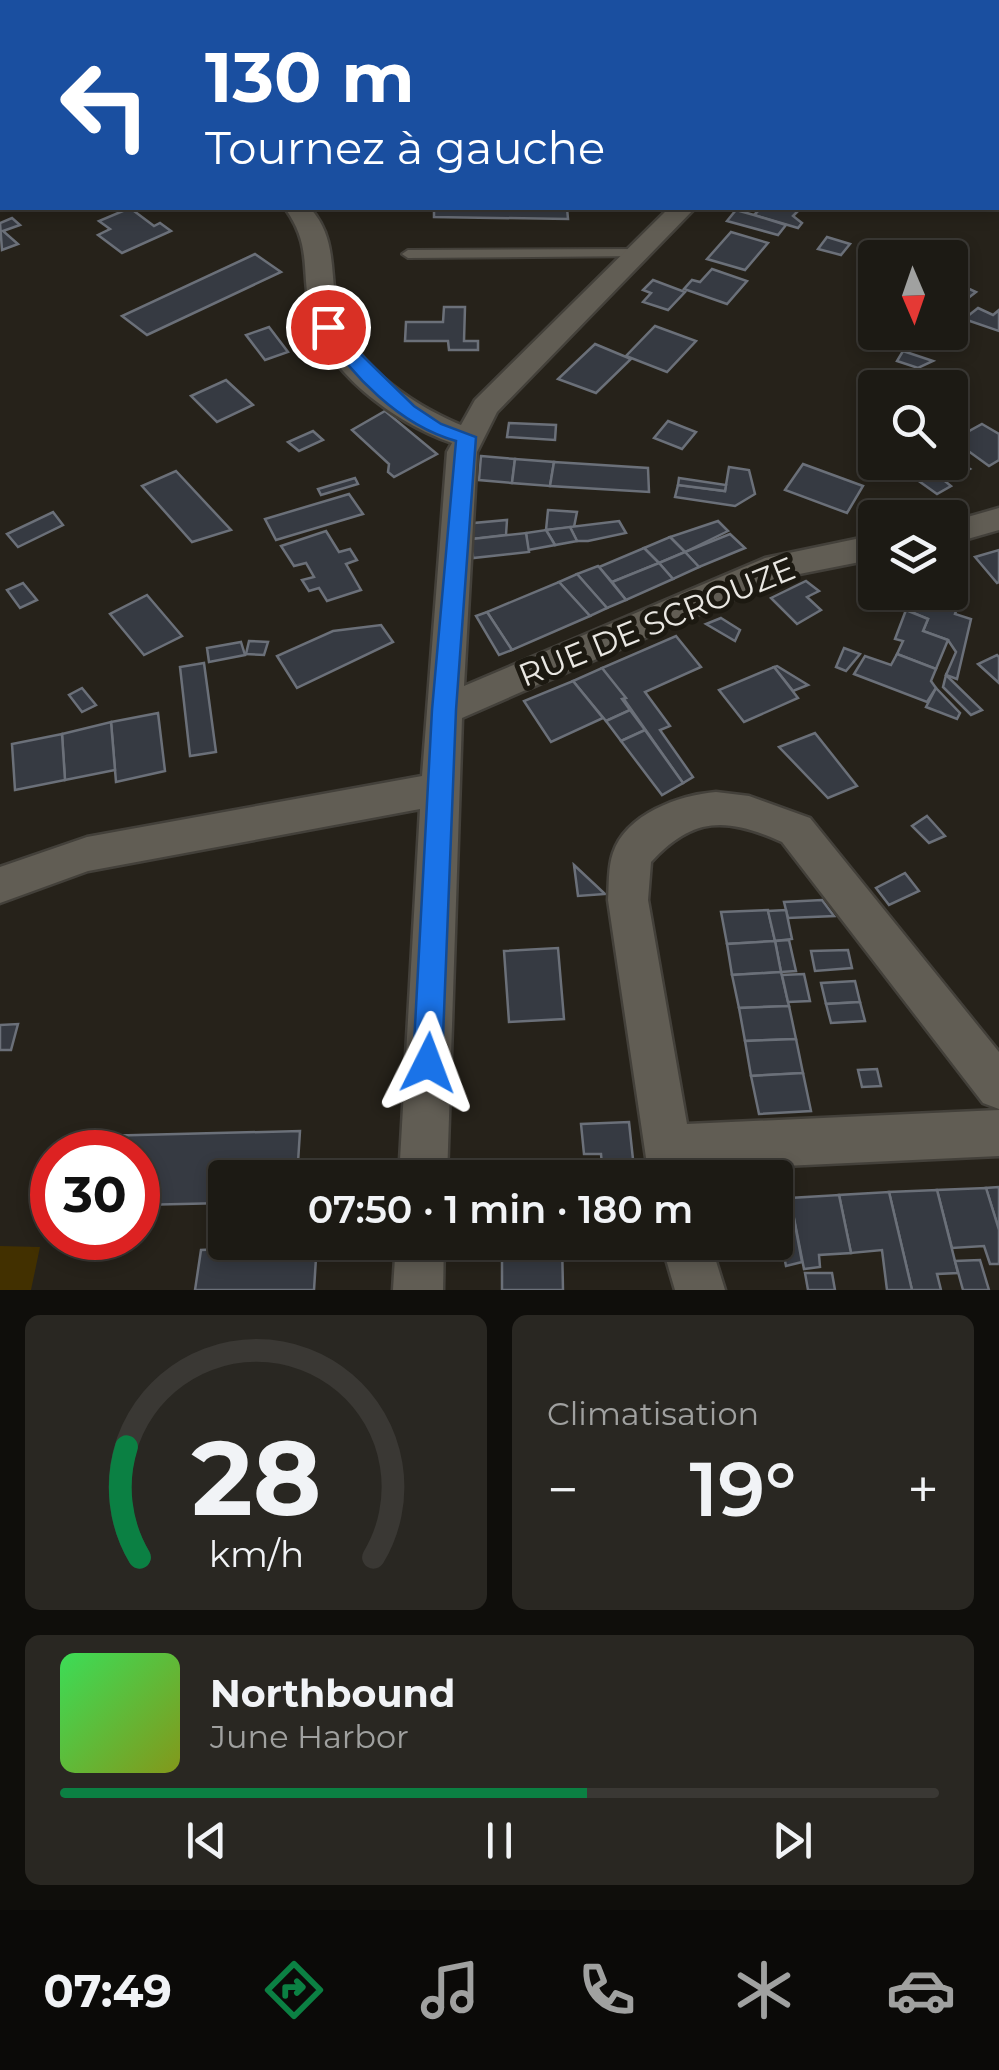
<!DOCTYPE html>
<html lang="fr">
<head>
<meta charset="utf-8">
<style>
  body { margin:0; font-family:Montserrat,sans-serif; background:#292722; color:#f1f3f6; height:100vh; display:flex; flex-direction:column; font-size:38px; white-space:nowrap }
  * { box-sizing:border-box; margin:0 }
  p { font-size:32px; color:#a0a1a0 }
  .icon { flex:none; width:55px; height:55px; fill:none; stroke:currentColor; stroke-width:2; stroke-linecap:round; stroke-linejoin:round }
  .map { position:relative; height:1290px; overflow:hidden }
  .side { display:flex; flex-direction:column; gap:25px; padding:25px; background:#0f0e0b; flex:1 }
  .side>* { flex:none }
  .guide { position:absolute; left:0px; top:0px; width:1000px; height:210px; box-shadow:0 5px 15px #0003,0 0 0 2px #3a3834; background:#1a4fa0; color:#fff; overflow:hidden }
  .needle { width:65px; rotate:178deg }
  .controls { position:absolute; left:858px; top:240px; display:grid; gap:20px }
  .controls a { display:grid; place-items:center; width:110px; height:110px; border-radius:10px; background:#1c1a14; box-shadow:0 5px 15px #0003,0 0 0 2px #3a3834; font-size:50px }
  .speed { position:absolute; left:30px; top:1130px; display:flex; gap:20px; font-size:50px; font-weight:700; text-align:center }
  .speed>* { display:grid; place-content:center; width:130px; height:130px; border-radius:50%; background:#1c1a14; box-shadow:0 5px 15px #0003,0 0 0 2px #3a3834; line-height:1 }
  .speed .limit { border:15px solid #d22; background:#fff; color:#111 }
  .pin { position:absolute; display:grid; place-items:center; width:85px; height:85px; color:#fff; margin:-42px; border:5px solid #fff; border-radius:50%; box-shadow:0 2px 10px #0007 }
  .me { position:absolute; width:110px; margin:-55px; rotate:3deg; stroke-linejoin:round; filter:drop-shadow(0 0 8px #0008) }
  .turn { display:flex; align-items:center; gap:35px; height:210px; padding:0 40px; font-size:45px }
  .turn .icon { width:130px; height:130px; stroke-width:2.5 }
  .turn b { display:block; font-size:70px; line-height:85px }
  .big { font-size:75px; font-weight:600; line-height:1.1 }
  .side .tile { flex:1; display:flex; flex-direction:column; justify-content:center; gap:15px; min-width:0; padding:0 35px; border-radius:15px; background:#292722 }
  .side .dial { align-items:center; gap:0 }
  .dial svg { height:260px; overflow:visible; fill:none; stroke:#3a3834; stroke-width:7; stroke-linecap:round; text-anchor:middle }
  .dial text { fill:#f1f3f6; stroke:none }
  .song { display:flex; align-items:center; gap:30px }
  .cover { width:120px; height:120px; border-radius:15px; background:linear-gradient(135deg,hsl(130 70% 55%),hsl(70 70% 35%)) }
  .played { height:10px; border-radius:5px; background:linear-gradient(90deg,#0b8043 60%,#3a3834 60%) }
  .keys { display:flex; justify-content:space-around; direction:ltr }
  .heat { display:flex; justify-content:space-between; align-items:center; font-size:55px; direction:ltr }
  .side .tiles { flex:1; display:grid; gap:25px; grid-template-columns:1fr 1fr }
  .tile:last-child { grid-column:span 2 }
  .trip { position:absolute; left:208px; top:1160px; width:585px; height:100px; border-radius:10px; background:#1c1a14; box-shadow:0 5px 15px #0003,0 0 0 2px #3a3834; font-weight:600; line-height:100px; text-align:center }
  .menu { display:flex; height:160px; justify-content:space-around; align-items:center; background:#0b0a08; color:#a0a1a0 }
  .menu .icon { width:70px; height:70px }
  .menu .selected { color:#0b8043 }
  .menu b { font-size:45px; color:#f1f3f6 }
  .map>svg:first-child { display:block }
</style>
</head>
<body>
<div class="map">
<svg width="999" height="1290" viewBox="0 0 999 1290">
  <rect width="100%" height="100%" fill="#26221a"/>
  <g fill="#423000">
    <polygon points="0,0 825,0 2,2 0,191"/>
    <polygon points="0,1246 40,1247 31,1290 0,1290"/>
  </g>
  <g fill="#363a42" stroke="#6b7079" stroke-width="2.5">
    <polygon points="36,0 200,0 207,2 30,2"/>
    <polygon points="130,208 154,226 160,223 171,231 122,253 98,235 110,229 99,221"/>
    <polygon points="567,208 568,219 434,217 434,209"/>
    <polygon points="761,208 801,208 793,216 802,223 798,228 754,215"/>
    <polygon points="736,210 754,215 786,225 778,235 727,221"/>
    <polygon points="12,218 20,225 3,231 18,244 2,250 0,223"/>
    <polygon points="731,232 768,243 745,270 707,259"/>
    <polygon points="827,237 850,244 841,255 818,249"/>
    <polygon points="255,254 281,272 147,335 122,316"/>
    <polygon points="712,269 747,281 727,304 684,289 692,280 700,282"/>
    <polygon points="653,280 685,292 668,310 643,302 651,293 643,290"/>
    <polygon points="950,280 976,292 950,312"/>
    <polygon points="444,307 465,307 464,341 478,341 478,350 449,350 448,341 405,341 406,322 443,322"/>
    <polygon points="978,308 993,315 999,310 999,331 964,319"/>
    <polygon points="655,326 696,341 667,372 626,356"/>
    <polygon points="269,327 288,352 265,360 246,335"/>
    <polygon points="595,344 631,359 596,393 558,379"/>
    <polygon points="903,351 933,361 918,368 897,361"/>
    <polygon points="226,380 253,405 217,422 191,396"/>
    <polygon points="385,411 437,454 394,477 388,472 389,464 352,430"/>
    <polygon points="668,421 696,432 682,449 654,438"/>
    <polygon points="509,423 556,425 555,440 507,437"/>
    <polygon points="982,424 999,434 999,460 989,466 953,440"/>
    <polygon points="313,431 323,440 299,451 288,442"/>
    <polygon points="481,456 515,459 512,483 479,480"/>
    <polygon points="950,456 970,469 946,482 951,486 937,494 902,469 913,462 950,462"/>
    <polygon points="515,459 554,462 550,486 512,483"/>
    <polygon points="554,462 648,468 649,492 550,486"/>
    <polygon points="803,464 863,486 847,513 785,490"/>
    <polygon points="729,467 749,470 755,494 735,506 675,497 678,485 725,491"/>
    <polygon points="176,471 231,530 192,542 142,486"/>
    <polygon points="355,478 358,484 321,495 318,489"/>
    <polygon points="679,478 726,485 725,491 678,485"/>
    <polygon points="349,494 363,514 276,540 265,519"/>
    <polygon points="548,510 577,512 574,527 546,530"/>
    <polygon points="53,512 63,525 18,547 7,534"/>
    <polygon points="507,520 506,535 472,539 474,523"/>
    <polygon points="619,521 626,533 588,541 577,541 570,527"/>
    <polygon points="718,521 728,531 685,552 670,537"/>
    <polygon points="570,527 577,541 555,545 546,530"/>
    <polygon points="546,530 555,545 528,550 526,533"/>
    <polygon points="326,531 339,552 350,549 357,560 346,564 361,590 327,601 319,588 309,591 302,580 314,577 306,563 294,566 281,546"/>
    <polygon points="526,533 529,552 473,558 472,539"/>
    <polygon points="730,534 745,548 699,567 685,552"/>
    <polygon points="670,537 685,552 659,563 644,548"/>
    <polygon points="644,548 659,563 612,582 599,567"/>
    <polygon points="999,550 999,582 997,583 975,557"/>
    <polygon points="685,552 699,567 673,579 659,563"/>
    <polygon points="659,563 673,579 626,600 612,582"/>
    <polygon points="598,566 599,567 626,600 607,608 577,574"/>
    <polygon points="577,574 607,608 590,616 559,582"/>
    <polygon points="950,574 965,585 955,614 971,619 957,679 946,675 956,652 948,640 923,631 928,619 906,610 912,592 950,592"/>
    <polygon points="806,581 819,591 807,597 821,610 797,624 771,598"/>
    <polygon points="559,582 590,616 512,650 487,612"/>
    <polygon points="23,583 37,600 20,608 7,590"/>
    <polygon points="147,595 182,636 144,655 110,614"/>
    <polygon points="906,610 928,619 923,631 948,640 936,669 897,654 903,641 895,639"/>
    <polygon points="487,612 512,650 499,655 476,616"/>
    <polygon points="721,618 740,630 735,641 706,624"/>
    <polygon points="381,625 393,642 297,688 277,656 333,631"/>
    <polygon points="676,636 701,667 645,692 670,726 660,730 693,777 683,783 602,668"/>
    <polygon points="249,641 268,642 264,655 246,654"/>
    <polygon points="241,642 245,655 209,662 207,648"/>
    <polygon points="844,648 860,654 846,671 836,667"/>
    <polygon points="897,654 936,669 931,681 936,688 927,702 854,674 865,656 891,665"/>
    <polygon points="997,655 999,657 999,683 978,664"/>
    <polygon points="204,663 216,752 190,756 180,667"/>
    <polygon points="777,666 808,685 793,691 774,667"/>
    <polygon points="774,667 798,698 744,722 719,690"/>
    <polygon points="602,668 626,698 622,699 630,710 606,721 573,681"/>
    <polygon points="946,675 982,710 971,715 943,687"/>
    <polygon points="573,681 603,718 551,742 524,701"/>
    <polygon points="82,688 96,705 82,712 69,695"/>
    <polygon points="936,688 960,713 957,719 926,707"/>
    <polygon points="630,710 645,730 621,741 606,721"/>
    <polygon points="158,713 165,771 116,782 111,722"/>
    <polygon points="111,722 115,770 65,780 62,734"/>
    <polygon points="645,730 683,783 662,795 621,741"/>
    <polygon points="815,733 857,786 828,798 779,747"/>
    <polygon points="62,734 65,780 15,790 12,744"/>
    <polygon points="927,816 945,836 929,843 912,826"/>
    <polygon points="574,865 605,894 578,896"/>
    <polygon points="905,873 919,891 889,905 876,888"/>
    <polygon points="822,900 834,916 788,918 784,902"/>
    <polygon points="768,910 775,941 727,944 721,912"/>
    <polygon points="786,910 792,939 775,941 768,911"/>
    <polygon points="789,940 796,971 781,972 775,941"/>
    <polygon points="775,941 781,972 732,975 727,944"/>
    <polygon points="558,948 564,1019 509,1022 504,951"/>
    <polygon points="848,950 852,968 815,971 811,951"/>
    <polygon points="781,972 789,1006 739,1008 732,975"/>
    <polygon points="804,974 810,1001 788,1002 782,975"/>
    <polygon points="855,981 860,1002 826,1004 821,983"/>
    <polygon points="860,1002 865,1021 831,1023 826,1004"/>
    <polygon points="789,1006 796,1039 745,1041 739,1008"/>
    <polygon points="18,1024 11,1050 0,1050 0,1025"/>
    <polygon points="796,1039 803,1073 751,1076 745,1041"/>
    <polygon points="877,1069 881,1086 862,1087 858,1070"/>
    <polygon points="803,1073 811,1111 759,1114 751,1076"/>
    <polygon points="629,1122 635,1178 603,1178 601,1154 584,1154 581,1124"/>
    <polygon points="300,1131 297,1178 225,1178 225,1203 138,1205 138,1152 96,1152 99,1136"/>
    <polygon points="999,1187 999,1230 986,1188"/>
    <polygon points="986,1188 999,1230 999,1264 990,1264 984,1246 952,1248 937,1190"/>
    <polygon points="937,1190 958,1273 937,1274 941,1290 912,1290 889,1192"/>
    <polygon points="889,1192 912,1290 887,1290 882,1250 851,1253 839,1195"/>
    <polygon points="839,1195 851,1253 819,1255 820,1267 804,1269 790,1198"/>
    <polygon points="775,1198 790,1198 802,1262 786,1266 784,1256 749,1257 747,1242 775,1242"/>
    <polygon points="246,1242 317,1242 314,1290 195,1290 201,1250 245,1248"/>
    <polygon points="502,1242 562,1242 563,1290 502,1290"/>
    <polygon points="980,1260 989,1290 963,1290 955,1261"/>
    <polygon points="805,1273 832,1273 835,1290 808,1290"/>
  </g>
  <g fill="none" stroke-linecap="round" stroke-linejoin="round">
    <defs>
      <g id="lane">
        <polygon points="380,0 404,0 405,2 383,2"/>
        <polygon points="2,168 2,177 0,178 0,169"/>
        <polygon points="638,249 644,253 643,256 408,258 402,254 408,250"/>
      </g>
      <g id="street">
        <path d="M285,208h25c26,29 20,60 26,95 10,58 75,101 125,122l14,-25 194,-192h26l-198,204 -20,40 -13,234 301,-128 110,-23v24l-91,18 -322,141 -15,460h-48l21,-369 -332,62 -88,32v-36l87,-30 335,-61 25,-324 5,-9c-56,-20 -129,-71 -142,-133 -9,-42 2,-64 -25,-102z"/>
        <polygon points="999,508 999,530 950,544 950,522"/>
        <path d="M716,792l33,4 61,22 189,234v57l-16,-6 -201,-261c-55,-25 -89,-26 -131,20l-3,38 39,224 312,-14v46l-304,14 2,8h-48l-41,-278c1,-15 0,-33 5,-47 13,-39 66,-58 103,-61z"/>
        <polygon points="396,1242 444,1242 443,1290 393,1290"/>
        <polygon points="661,1242 710,1242 725,1290 675,1290"/>
      </g>
    </defs>
    <use href="#lane" stroke="#43403a" stroke-width="4"/>
    <use href="#street" stroke="#43403a" stroke-width="5"/>
    <use href="#lane" fill="#615d54" fill-rule="evenodd"/>
    <use href="#street" fill="#615d54" fill-rule="evenodd"/>
  </g>
  <path fill="#1a73e8" stroke="#114b97" stroke-width="2.5" d="M328,322l86,84 27,18 35,13 -20,273 -14,353 -4,10 -10,4 -11,-4 -4,-10 19,-353 24,-269c-57,-16 -105,-66 -136,-114z"/>
  <g text-anchor="middle" stroke-width="10" stroke-linejoin="round" paint-order="stroke">
    <g font-size="32" fill="#e9e7e2" stroke="#1c1911">
      <text transform="translate(657 622) rotate(-22)" y="11">RUE DE SCROUZE</text>
    </g>
  </g>
</svg>
<div class="controls">
<a><svg class="needle" viewBox="-14 -14 28 28"><path d="M0-13l5 13h-10z" fill="#e53935"/><path d="M0 13l5-13h-10z" fill="#a0a1a0"/></svg></a>
<a><svg class="icon" aria-label="search" viewBox="0 0 24 24"><circle cx="10" cy="10" r="6"/><path d="M15 15l6 6"/></svg></a>
<a><svg class="icon" aria-label="layers" viewBox="0 0 24 24"><path d="M12 4l9 5-9 5-9-5zM3 14l9 5 9-5"/></svg></a>
</div>
<div class="speed"><div class="limit">30</div></div>
<div class="pin" style="left:328px;top:327px;background:#d93025"><svg class="icon" aria-label="arrive" viewBox="0 0 24 24"><path d="M6 21V4h12l-3 4 3 4H6"/></svg></div>
<svg class="me" style="left:428px;top:1063px" viewBox="-20 -20 40 40"><path d="M0-17L14 15 0 8-14 15z" fill="#1a73e8" stroke="#fff" stroke-width="4"/></svg>
<div class="trip">07:50 · 1 min · 180 m</div>
<div class="guide">
<div class="turn"><svg class="icon" aria-label="left" viewBox="0 0 24 24"><path d="M17 20v-9H6M10 6l-5 5 5 5"/></svg><div><b>130 m</b>Tournez à gauche</div></div>
</div>
</div>
<section class="side">
<div class="tiles">
<div class="tile dial"><svg viewBox="0 0 100 80">
<path d="M14 69A42 42 0 1 1 86 69"/>
<path d="M14 69A42 42 0 0 1 10 35" stroke="#0b8043"/>
<text x="50" y="56" font-size="32" font-weight="700">28</text>
<text x="50" y="72" font-size="11">km/h</text>
</svg></div>
<div class="tile"><p>Climatisation</p>
<div class="heat"><a>−</a><b class="big">19°</b><a>+</a></div>
</div>
<div class="tile">
<div class="song"><i class="cover"></i><div><b>Northbound</b><p>June Harbor</p></div></div>
<div class="played"></div>
<div class="keys"><svg class="icon" aria-label="previous" viewBox="0 0 24 24"><path d="M18 5L8 12l10 7zM5 5v14"/></svg><svg class="icon" aria-label="pause" viewBox="0 0 24 24"><path d="M8 5v14M16 5v14"/></svg><svg class="icon" aria-label="next" viewBox="0 0 24 24"><path d="M6 5l10 7-10 7zM19 5v14"/></svg></div>
</div>
</div>
</section>
<nav class="menu">
<b>07:49</b>
<svg class="icon selected" aria-label="directions" viewBox="0 0 24 24"><path d="M12 3l9 9-9 9-9-9zM9 14v-3h6M13 9l2 2-2 2"/></svg>
<svg class="icon" aria-label="music" viewBox="0 0 24 24"><path d="M9 18V5l10-2v13"/><circle cx="6" cy="18" r="3"/><circle cx="16" cy="16" r="3"/></svg>
<svg class="icon" aria-label="phone" viewBox="0 0 24 24"><path d="M5 4h4l2 5-3 2q2 4 5 5l2-3 5 2v4C11 20 4 13 5 4z"/></svg>
<svg class="icon" aria-label="climate" viewBox="0 0 24 24"><path d="M12 3v18M4 7l16 10M4 17L20 7"/></svg>
<svg class="icon" aria-label="car" viewBox="0 0 24 24"><path d="M5 17H2v-5l4-1 3-4h7l3 4 3 1v5h-3M9 17h6M6 11h13"/><circle cx="7" cy="17" r="2"/><circle cx="17" cy="17" r="2"/></svg>
</nav>
</body>
</html>
